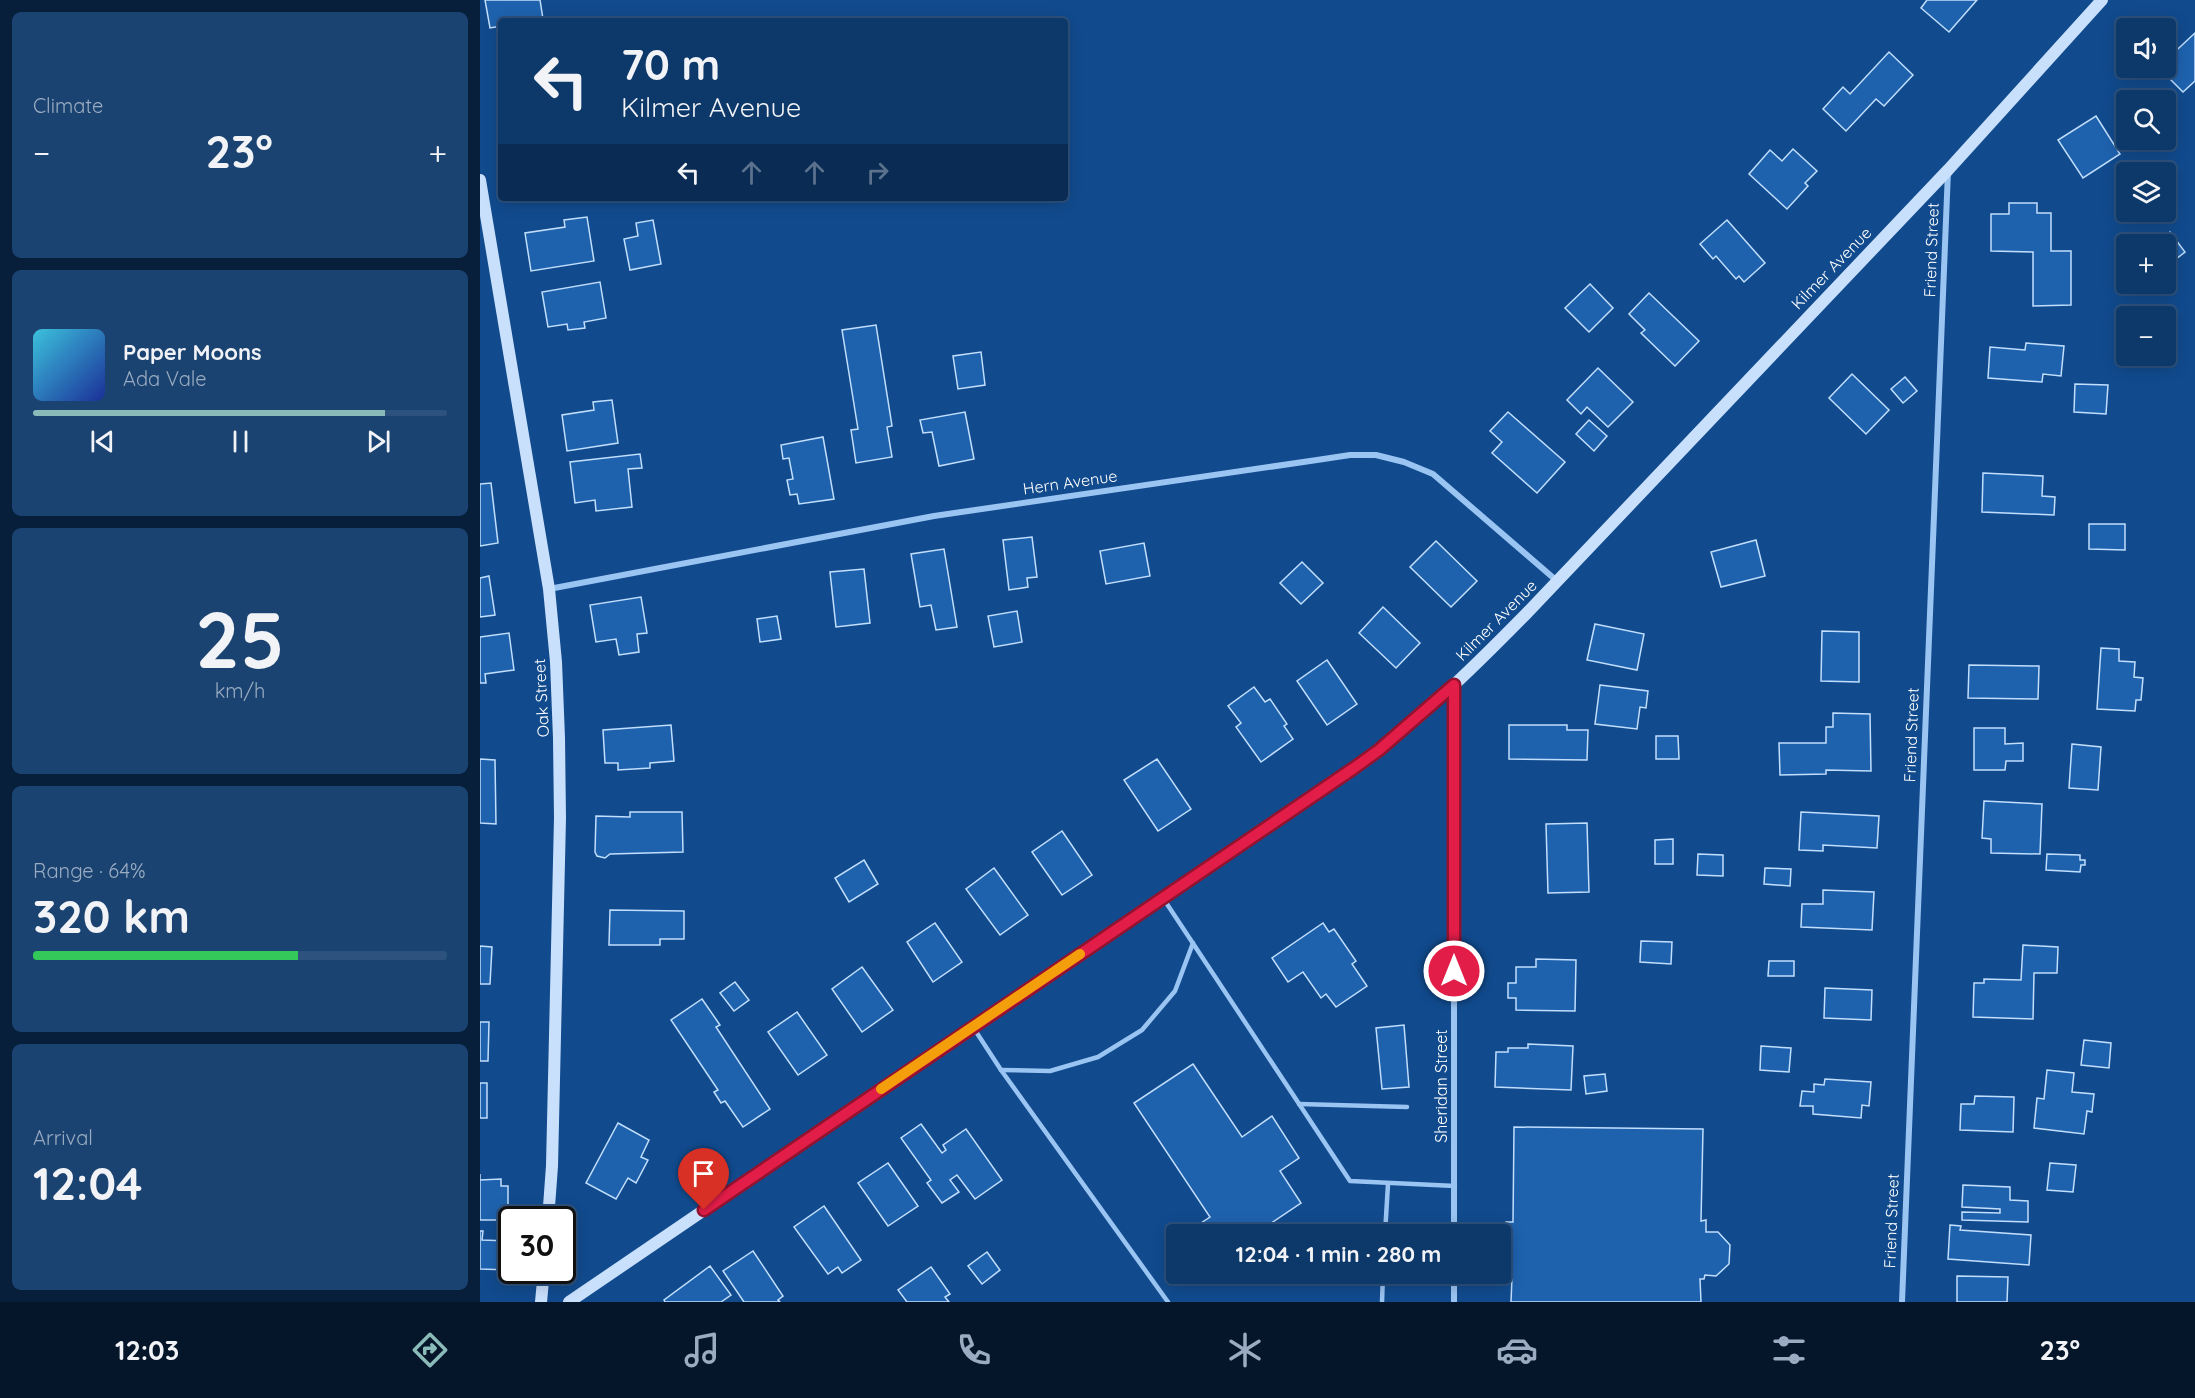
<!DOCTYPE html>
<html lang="en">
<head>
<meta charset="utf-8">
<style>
  body { margin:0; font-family:Quicksand,sans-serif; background:#1b4372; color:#f1f3f6; height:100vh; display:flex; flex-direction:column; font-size:22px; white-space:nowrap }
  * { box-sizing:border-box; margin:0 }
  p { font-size:20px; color:#9aacc1 }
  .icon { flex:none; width:33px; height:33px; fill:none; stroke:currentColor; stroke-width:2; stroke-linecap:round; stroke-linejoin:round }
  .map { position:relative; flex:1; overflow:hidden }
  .drawer { display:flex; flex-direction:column; gap:12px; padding:12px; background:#071f3a; width:480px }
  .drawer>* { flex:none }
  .hud { position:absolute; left:18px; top:18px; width:570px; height:183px; border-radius:6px; box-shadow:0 3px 15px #0003,0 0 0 2px #2d527e; background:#0d386a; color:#f1f3f6; overflow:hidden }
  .controls { position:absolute; left:1636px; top:18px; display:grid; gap:12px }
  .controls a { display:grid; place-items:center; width:60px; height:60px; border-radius:6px; background:#0d386a; box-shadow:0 3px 15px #0003,0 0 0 2px #2d527e; font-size:30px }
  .speed { position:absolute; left:18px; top:1206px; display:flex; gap:12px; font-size:30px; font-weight:700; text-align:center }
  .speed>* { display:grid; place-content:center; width:78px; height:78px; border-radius:50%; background:#0d386a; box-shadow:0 3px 15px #0003,0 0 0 2px #2d527e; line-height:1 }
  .speed .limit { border:3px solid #111; border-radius:9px; background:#fff; color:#111 }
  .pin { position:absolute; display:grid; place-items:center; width:51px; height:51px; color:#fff; margin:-62px -26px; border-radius:50% 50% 50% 0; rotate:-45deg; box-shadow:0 0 6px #0007 }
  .pin .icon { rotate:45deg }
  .me { position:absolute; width:66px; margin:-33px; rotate:0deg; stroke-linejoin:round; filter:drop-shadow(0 0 4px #0008) }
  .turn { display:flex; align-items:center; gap:21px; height:126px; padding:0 24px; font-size:27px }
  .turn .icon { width:78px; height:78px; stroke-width:2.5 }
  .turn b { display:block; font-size:42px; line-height:51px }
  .lanes { display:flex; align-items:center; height:57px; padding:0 24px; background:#0003; justify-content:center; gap:30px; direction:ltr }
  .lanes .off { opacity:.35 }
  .big { font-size:45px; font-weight:800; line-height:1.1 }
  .drawer .widget { flex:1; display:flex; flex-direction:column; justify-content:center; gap:9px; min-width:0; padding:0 21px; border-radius:9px; background:#1b4372 }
  .drawer .dial { align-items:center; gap:0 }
  .dial b { font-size:78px; line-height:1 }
  .song { display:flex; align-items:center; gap:18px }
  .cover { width:72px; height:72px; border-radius:9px; background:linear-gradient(135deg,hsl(190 70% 55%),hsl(230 70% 35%)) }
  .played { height:6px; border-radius:3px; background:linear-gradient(90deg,#8bbbb9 85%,#2d527e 85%) }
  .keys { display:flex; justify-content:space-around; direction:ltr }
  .heat { display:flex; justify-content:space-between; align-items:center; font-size:33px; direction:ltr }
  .charge { height:9px; border-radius:4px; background:linear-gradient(90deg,#34c759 64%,#2d527e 0) }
  .trip { position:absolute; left:686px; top:1224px; width:345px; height:60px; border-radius:6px; background:#0d386a; box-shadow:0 3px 15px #0003,0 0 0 2px #2d527e; font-weight:800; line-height:60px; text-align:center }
  .tabs { display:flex; height:96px; justify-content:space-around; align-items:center; background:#05162a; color:#9aacc1 }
  .tabs .icon { width:42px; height:42px }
  .tabs .active { color:#8bbbb9 }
  .tabs b { font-size:27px; color:#f1f3f6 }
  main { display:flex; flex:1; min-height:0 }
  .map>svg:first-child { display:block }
</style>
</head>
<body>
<main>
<section class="drawer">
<div class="widget"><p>Climate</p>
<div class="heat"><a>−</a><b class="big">23°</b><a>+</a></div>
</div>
<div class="widget">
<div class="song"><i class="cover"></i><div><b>Paper Moons</b><p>Ada Vale</p></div></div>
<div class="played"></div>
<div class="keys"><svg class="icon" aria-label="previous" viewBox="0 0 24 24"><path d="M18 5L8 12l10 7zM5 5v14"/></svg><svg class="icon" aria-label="pause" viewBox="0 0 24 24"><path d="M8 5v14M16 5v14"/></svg><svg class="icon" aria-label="next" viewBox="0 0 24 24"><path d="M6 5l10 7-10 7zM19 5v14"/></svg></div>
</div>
<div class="widget dial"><b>25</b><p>km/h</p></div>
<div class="widget"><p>Range · 64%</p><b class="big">320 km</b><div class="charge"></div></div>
<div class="widget"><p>Arrival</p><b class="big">12:04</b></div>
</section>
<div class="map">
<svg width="1715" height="1302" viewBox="0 0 1715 1302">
  <rect width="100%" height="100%" fill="#114b8e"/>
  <g fill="#1e62ae" stroke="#c1defd" stroke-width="1.5">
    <polygon points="5,0 60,0 63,19 21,21 21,26 10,28"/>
    <polygon points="1447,0 1497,0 1469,32 1441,8"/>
    <polygon points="1715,33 1715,81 1703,92 1679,68 1686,68 1686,60"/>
    <polygon points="1409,52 1433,75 1404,106 1396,99 1366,131 1343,109 1363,87 1370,94"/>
    <polygon points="1616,116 1640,154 1603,178 1578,140"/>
    <polygon points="1313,149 1337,171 1325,183 1328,186 1307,209 1269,174 1290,150 1302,161"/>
    <polygon points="1529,203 1557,203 1557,213 1571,213 1571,251 1591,251 1591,305 1553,306 1553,252 1511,251 1511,214 1529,214"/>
    <polygon points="107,217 114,261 51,271 45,233 85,227 84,220"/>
    <polygon points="173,220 181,264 150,270 144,239 158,236 156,223"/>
    <polygon points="1247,220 1285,263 1264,282 1259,276 1256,279 1236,256 1233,259 1220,244"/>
    <polygon points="1690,232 1705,252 1686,267 1686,244 1674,244"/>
    <polygon points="120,282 126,318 104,322 105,328 88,330 87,324 68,327 62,292"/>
    <polygon points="1110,284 1133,308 1109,332 1085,308"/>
    <polygon points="1169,293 1219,341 1195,366 1161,333 1165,330 1149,314"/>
    <polygon points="396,325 412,426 407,427 412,457 376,463 371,430 378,429 362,330"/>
    <polygon points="1546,343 1584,346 1581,376 1563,374 1562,382 1508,378 1510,347 1545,350"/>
    <polygon points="501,352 505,385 478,389 473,356"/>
    <polygon points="1118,368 1153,402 1128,427 1107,407 1101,414 1087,400"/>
    <polygon points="1372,374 1409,410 1386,434 1349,398"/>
    <polygon points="1425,377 1437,391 1423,403 1411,389"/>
    <polygon points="1595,384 1628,385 1626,414 1594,412"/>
    <polygon points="132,400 138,443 87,451 82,415 114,410 113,402"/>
    <polygon points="485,412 494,459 459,466 452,432 443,433 440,420"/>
    <polygon points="1028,412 1085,462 1057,493 1012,453 1022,442 1010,431"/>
    <polygon points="1109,420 1127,436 1114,451 1096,434"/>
    <polygon points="343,437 354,499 319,504 317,494 310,495 307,480 313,479 309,458 303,459 301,445"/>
    <polygon points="160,454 162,468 148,469 152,507 116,511 115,500 95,503 90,462"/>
    <polygon points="1503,473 1563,476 1562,496 1575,497 1574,515 1502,512"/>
    <polygon points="11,483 18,543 0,546 0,484"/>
    <polygon points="1609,524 1645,524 1645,550 1609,549"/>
    <polygon points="552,537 557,577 547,578 548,587 529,590 523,540"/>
    <polygon points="1276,540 1285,576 1241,587 1231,552"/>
    <polygon points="956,541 997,581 971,607 930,567"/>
    <polygon points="664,543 670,576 626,584 620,551"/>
    <polygon points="464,549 477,627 456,630 451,605 440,607 431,554"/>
    <polygon points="822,562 843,583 821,604 800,583"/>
    <polygon points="384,569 390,623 356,627 350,572"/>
    <polygon points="9,576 15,615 0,617 0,578"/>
    <polygon points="161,597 167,633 157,634 159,652 139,655 136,639 116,642 110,605"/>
    <polygon points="903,607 940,643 916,668 879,633"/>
    <polygon points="537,611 542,642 514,647 508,616"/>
    <polygon points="297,616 301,639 280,642 277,619"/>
    <polygon points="1115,624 1164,634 1157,670 1107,660"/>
    <polygon points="1342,631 1379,632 1379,682 1341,681"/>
    <polygon points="29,633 34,670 5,674 6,683 0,683 0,637"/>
    <polygon points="1621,648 1639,649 1639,661 1655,662 1654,677 1663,678 1661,700 1656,700 1655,711 1617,709"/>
    <polygon points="847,660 877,704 847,725 817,681"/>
    <polygon points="1489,665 1559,666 1558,699 1488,698"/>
    <polygon points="1120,685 1168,691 1166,708 1160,707 1157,729 1115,724"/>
    <polygon points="774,687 785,702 790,699 807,724 804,726 813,739 781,762 756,727 761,723 748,706"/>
    <polygon points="1353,713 1390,714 1391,771 1346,770 1346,774 1300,775 1299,743 1346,743 1346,727 1353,727"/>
    <polygon points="191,725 194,761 170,763 170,768 138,770 138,763 125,763 123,730"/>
    <polygon points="1029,725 1087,725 1087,730 1108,730 1107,760 1029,759"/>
    <polygon points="1494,728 1525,728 1525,744 1543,743 1543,761 1526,761 1525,770 1494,770"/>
    <polygon points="1176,736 1198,736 1199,759 1176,759"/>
    <polygon points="1592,744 1621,747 1618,790 1589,788"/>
    <polygon points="0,759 15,760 16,824 0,823"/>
    <polygon points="677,759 711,809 678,831 644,780"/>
    <polygon points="1504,801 1562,804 1560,854 1511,853 1511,839 1502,838"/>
    <polygon points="150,812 202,812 203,852 130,854 125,858 117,856 115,852 116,816 150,817"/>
    <polygon points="1321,812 1399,816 1397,848 1343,845 1343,851 1319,850"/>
    <polygon points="1107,823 1109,892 1068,893 1066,824"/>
    <polygon points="582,831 612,875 582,895 552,852"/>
    <polygon points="1193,839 1193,864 1175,864 1175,840"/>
    <polygon points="1218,854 1243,855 1243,876 1217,875"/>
    <polygon points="1567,854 1600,855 1600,860 1605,860 1605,865 1601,865 1600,872 1566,870"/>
    <polygon points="384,860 398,884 369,902 355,878"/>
    <polygon points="514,868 548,915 520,935 486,889"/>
    <polygon points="1285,868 1311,869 1310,886 1284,884"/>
    <polygon points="1343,890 1394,892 1392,930 1321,927 1322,904 1343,904"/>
    <polygon points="130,910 204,911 204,939 180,939 180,945 129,945"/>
    <polygon points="455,923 482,962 453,982 427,942"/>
    <polygon points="843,923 849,932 854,929 876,961 872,964 887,986 856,1007 846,994 841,998 823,972 808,982 792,958"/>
    <polygon points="1161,941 1192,942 1191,964 1160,962"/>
    <polygon points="1543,945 1578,947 1577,973 1554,973 1553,1019 1493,1017 1494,983 1504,983 1504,979 1541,980"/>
    <polygon points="0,946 12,947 10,984 0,984"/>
    <polygon points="1056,959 1096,960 1095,1011 1036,1010 1036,998 1028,998 1028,983 1036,983 1036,967 1056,967"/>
    <polygon points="1289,961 1314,961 1314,976 1288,976"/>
    <polygon points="382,967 413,1010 382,1032 352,989"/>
    <polygon points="255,982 269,1000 254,1011 240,993"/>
    <polygon points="1345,988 1392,990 1391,1020 1344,1018"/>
    <polygon points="222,999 240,1025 236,1027 290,1109 263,1127 245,1101 241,1103 234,1092 238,1090 191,1020"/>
    <polygon points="317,1012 347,1055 318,1075 288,1032"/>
    <polygon points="0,1022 9,1022 8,1061 0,1061"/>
    <polygon points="924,1025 929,1087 902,1089 896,1028"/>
    <polygon points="1604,1040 1631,1043 1629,1068 1601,1065"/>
    <polygon points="1048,1044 1093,1046 1091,1090 1015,1087 1016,1052 1028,1052 1028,1048 1048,1048"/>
    <polygon points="1281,1046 1311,1048 1309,1072 1280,1070"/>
    <polygon points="713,1064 762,1137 792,1116 819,1158 800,1171 821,1203 775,1234 720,1234 715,1227 730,1217 654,1103"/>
    <polygon points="1567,1070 1594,1073 1592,1092 1614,1094 1612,1112 1607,1111 1604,1134 1554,1128 1557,1098 1564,1099"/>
    <polygon points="1125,1074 1127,1091 1106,1094 1104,1076"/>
    <polygon points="1345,1079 1391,1082 1389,1106 1382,1105 1381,1118 1333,1114 1333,1106 1320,1106 1322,1091 1334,1092 1334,1084 1344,1085"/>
    <rect x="0" y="1083" width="7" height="35"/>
    <polygon points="1495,1096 1534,1097 1533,1132 1480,1130 1481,1104 1494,1104"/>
    <polygon points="138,1123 169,1140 161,1157 168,1160 156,1183 148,1178 136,1199 106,1183"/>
    <polygon points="441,1124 462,1153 466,1150 463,1145 486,1129 522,1180 495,1199 477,1175 470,1180 479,1192 462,1203 447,1183 451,1180 421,1138"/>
    <polygon points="1034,1127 1223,1129 1221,1221 1226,1220 1226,1232 1238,1232 1250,1245 1249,1264 1236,1276 1225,1275 1224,1279 1220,1279 1221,1302 1031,1302 1032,1277 1025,1277 1026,1222 1033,1222"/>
    <polygon points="408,1163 438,1206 408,1226 378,1183"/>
    <polygon points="1570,1163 1596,1165 1593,1192 1567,1190"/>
    <polygon points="0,1174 0,1180 21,1179 21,1186 28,1186 28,1220 0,1220"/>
    <polygon points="1483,1185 1530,1187 1530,1200 1548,1201 1548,1222 1482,1220 1482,1212 1520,1213 1520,1209 1482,1207"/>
    <polygon points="344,1206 381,1260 362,1273 358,1267 348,1274 314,1227"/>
    <polygon points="1470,1225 1481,1226 1480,1230 1551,1235 1549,1265 1468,1259"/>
    <polygon points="0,1231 3,1231 2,1240 32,1241 32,1270 0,1269"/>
    <polygon points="273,1251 303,1296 298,1300 300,1302 264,1302 243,1271"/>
    <polygon points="507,1252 520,1270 502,1284 488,1266"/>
    <polygon points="230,1266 251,1295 241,1302 185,1302 184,1300"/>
    <polygon points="451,1267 470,1294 465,1297 469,1302 427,1302 418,1290"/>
    <polygon points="1477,1276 1528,1277 1527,1302 1477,1302"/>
  </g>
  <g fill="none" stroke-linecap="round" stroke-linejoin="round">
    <g stroke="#9ac4f2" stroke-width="4.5">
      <polyline points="683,898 870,1181 975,1186"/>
      <polyline points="493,1027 521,1070 688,1302"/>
      <polyline points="521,1070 570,1071 618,1057 662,1030 695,991 713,943"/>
      <polyline points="819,1104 927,1107"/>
      <polyline points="905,1234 908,1184"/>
      <polyline points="902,1302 903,1274"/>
    </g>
    <g stroke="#9ac4f2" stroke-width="6">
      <polyline points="69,589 454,516 837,460 870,455 896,455 924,462 953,474 1077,581"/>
      <polyline points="974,685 974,1234"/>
      <polyline points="974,1302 974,1274"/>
      <polyline points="1422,1302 1468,171"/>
    </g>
    <g stroke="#c9e0fc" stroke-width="12">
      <polyline points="0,180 69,589 76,662 79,738 80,818 72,1166 68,1220"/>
      <polyline points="61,1302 64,1270"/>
      <path d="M89,1302l785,-534c63,-45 118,-99 172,-154l422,-444 154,-170"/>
    </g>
  </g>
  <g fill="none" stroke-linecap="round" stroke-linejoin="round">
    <defs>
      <polyline id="route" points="224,1210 874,768 899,750 974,685 974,971"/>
    </defs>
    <use href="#route" stroke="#92132f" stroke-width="15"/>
    <use href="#route" stroke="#e11d48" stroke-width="10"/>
    <polyline stroke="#f59e0b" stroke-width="10" points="401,1089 600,954"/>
  </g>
  <g text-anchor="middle" stroke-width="6" stroke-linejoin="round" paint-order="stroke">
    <g font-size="16" fill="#fff" stroke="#114b8e">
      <text transform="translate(1451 250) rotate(-88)" y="6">Friend Street</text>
      <text transform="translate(1351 268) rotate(-46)" y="6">Kilmer Avenue</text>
      <text transform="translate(590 482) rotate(-8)" y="6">Hern Avenue</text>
      <text transform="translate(1016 620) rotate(-45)" y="6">Kilmer Avenue</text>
      <text transform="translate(61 698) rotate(-93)" y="6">Oak Street</text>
      <text transform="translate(1431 735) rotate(-88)" y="6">Friend Street</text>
      <text transform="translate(961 1086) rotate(-90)" y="6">Sheridan Street</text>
      <text transform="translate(1411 1221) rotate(-88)" y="6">Friend Street</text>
    </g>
  </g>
</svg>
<div class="controls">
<a><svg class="icon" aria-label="sound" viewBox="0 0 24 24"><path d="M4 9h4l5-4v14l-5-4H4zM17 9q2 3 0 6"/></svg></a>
<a><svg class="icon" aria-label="search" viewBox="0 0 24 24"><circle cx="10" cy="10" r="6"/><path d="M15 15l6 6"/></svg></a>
<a><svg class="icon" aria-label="layers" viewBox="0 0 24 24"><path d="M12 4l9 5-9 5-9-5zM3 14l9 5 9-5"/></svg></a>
<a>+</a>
<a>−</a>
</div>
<div class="speed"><div class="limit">30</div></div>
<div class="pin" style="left:224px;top:1210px;background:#d93025"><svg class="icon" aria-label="arrive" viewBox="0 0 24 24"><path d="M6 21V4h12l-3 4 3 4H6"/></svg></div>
<svg class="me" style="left:974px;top:971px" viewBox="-20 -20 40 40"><circle r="17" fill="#e11d48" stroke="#fff" stroke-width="3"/><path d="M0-11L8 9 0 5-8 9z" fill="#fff"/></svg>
<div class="trip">12:04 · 1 min · 280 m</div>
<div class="hud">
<div class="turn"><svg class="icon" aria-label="left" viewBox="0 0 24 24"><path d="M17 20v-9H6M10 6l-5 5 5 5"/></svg><div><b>70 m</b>Kilmer Avenue</div></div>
<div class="lanes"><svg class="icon" aria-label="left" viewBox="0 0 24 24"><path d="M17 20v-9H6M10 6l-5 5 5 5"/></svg><svg class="icon off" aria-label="ahead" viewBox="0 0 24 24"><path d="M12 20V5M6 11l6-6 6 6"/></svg><svg class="icon off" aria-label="ahead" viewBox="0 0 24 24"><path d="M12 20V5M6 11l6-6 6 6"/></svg><svg class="icon off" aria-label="right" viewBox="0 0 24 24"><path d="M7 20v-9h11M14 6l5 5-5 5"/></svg></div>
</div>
</div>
</main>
<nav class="tabs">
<b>12:03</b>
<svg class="icon active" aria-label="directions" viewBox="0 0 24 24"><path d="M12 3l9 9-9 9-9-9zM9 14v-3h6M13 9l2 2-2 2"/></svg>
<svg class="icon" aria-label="music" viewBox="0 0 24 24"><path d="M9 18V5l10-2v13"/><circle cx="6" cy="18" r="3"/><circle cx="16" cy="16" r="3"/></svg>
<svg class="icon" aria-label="phone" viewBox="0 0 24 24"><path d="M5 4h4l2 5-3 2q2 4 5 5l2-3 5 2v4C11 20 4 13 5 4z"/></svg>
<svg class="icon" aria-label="climate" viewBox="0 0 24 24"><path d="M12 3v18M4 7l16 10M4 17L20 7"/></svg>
<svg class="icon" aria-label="car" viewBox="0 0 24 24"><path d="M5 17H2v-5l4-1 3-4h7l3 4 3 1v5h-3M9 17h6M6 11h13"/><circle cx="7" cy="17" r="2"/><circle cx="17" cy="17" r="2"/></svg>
<svg class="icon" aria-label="filters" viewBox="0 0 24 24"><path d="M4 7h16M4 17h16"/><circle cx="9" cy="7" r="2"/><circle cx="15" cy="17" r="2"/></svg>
<b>23°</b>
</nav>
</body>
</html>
